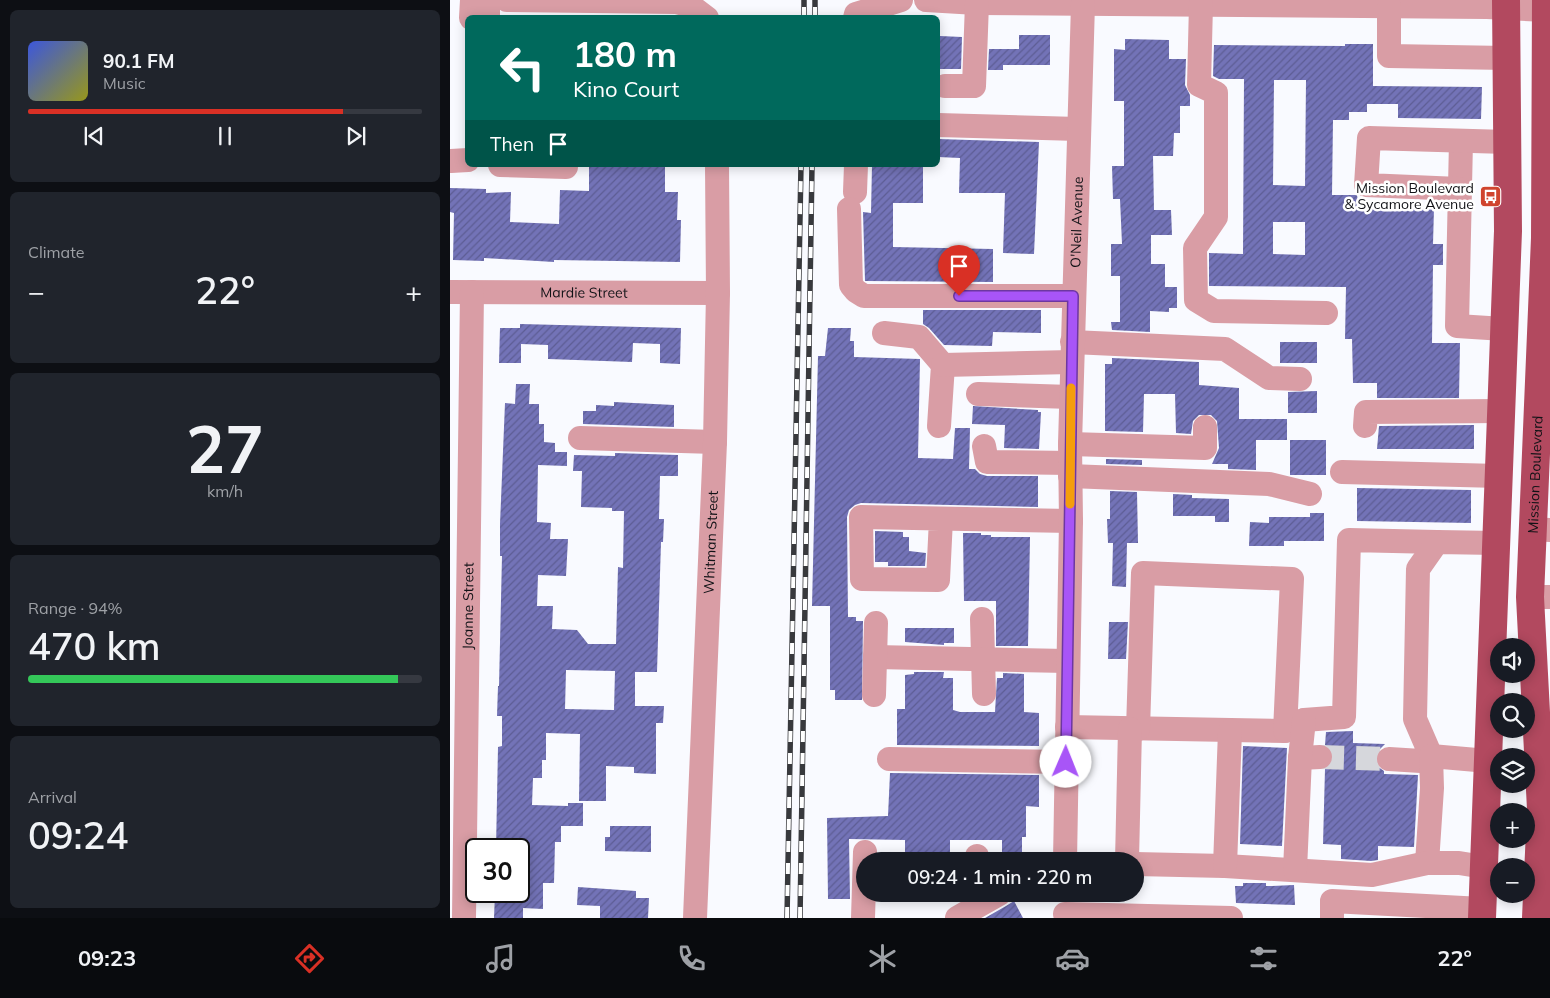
<!DOCTYPE html>
<html lang="en">
<head>
<meta charset="utf-8">
<style>
  body { margin:0; font-family:Mulish,sans-serif; background:#20242c; color:#f1f3f6; height:100vh; display:flex; flex-direction:column; font-size:19px; white-space:nowrap }
  * { box-sizing:border-box; margin:0 }
  p { font-size:16px; color:#9ea1a6 }
  .icon { flex:none; width:28px; height:28px; fill:none; stroke:currentColor; stroke-width:2; stroke-linecap:round; stroke-linejoin:round }
  .map { position:relative; flex:1; overflow:hidden }
  .drawer { display:flex; flex-direction:column; gap:10px; padding:10px; background:#0d0f14; width:450px }
  .drawer>* { flex:none }
  .banner { position:absolute; left:15px; top:15px; width:475px; height:152px; border-radius:8px; box-shadow:0 2px 12px #0003; background:#00695c; color:#fff; overflow:hidden }
  .fabs { position:absolute; left:1040px; top:638px; display:grid; gap:10px }
  .fabs a { display:grid; place-items:center; width:45px; height:45px; border-radius:50%; background:#171b24; box-shadow:0 2px 12px #0003; font-size:25px }
  .speed { position:absolute; left:15px; top:838px; display:flex; gap:10px; font-size:25px; font-weight:700; text-align:center }
  .speed>* { display:grid; place-content:center; width:65px; height:65px; border-radius:50%; background:#171b24; box-shadow:0 2px 12px #0003; line-height:1 }
  .speed .limit { border:2px solid #111; border-radius:8px; background:#fff; color:#111 }
  .pin { position:absolute; display:grid; place-items:center; width:42px; height:42px; color:#fff; margin:-51px -21px; border-radius:50% 50% 50% 0; rotate:-45deg; box-shadow:0 0 5px #0007 }
  .pin .icon { rotate:45deg }
  .me { position:absolute; width:55px; margin:-28px; rotate:1deg; stroke-linejoin:round; filter:drop-shadow(0 0 4px #0008) }
  .turn { display:flex; align-items:center; gap:18px; height:105px; padding:0 25px; font-size:22px }
  .turn .icon { width:65px; height:65px; stroke-width:2.5 }
  .turn b { display:block; font-size:35px; line-height:42px }
  .then { display:flex; align-items:center; height:48px; padding:0 25px; background:#0003; gap:10px; font-size:19px }
  .big { font-size:38px; font-weight:600; line-height:1.1 }
  .drawer .tile { flex:1; display:flex; flex-direction:column; justify-content:center; gap:8px; min-width:0; padding:0 18px; border-radius:8px; background:#20242c }
  .drawer .dial { align-items:center; gap:0 }
  .dial b { font-size:65px; line-height:1 }
  .song { display:flex; align-items:center; gap:15px }
  .cover { width:60px; height:60px; border-radius:8px; background:linear-gradient(135deg,hsl(230 70% 55%),hsl(60 70% 35%)) }
  .played { height:5px; border-radius:2px; background:linear-gradient(90deg,#d93025 80%,#363941 80%) }
  .keys { display:flex; justify-content:space-around; direction:ltr }
  .heat { display:flex; justify-content:space-between; align-items:center; font-size:28px; direction:ltr }
  .charge { height:8px; border-radius:4px; background:linear-gradient(90deg,#34c759 94%,#363941 0) }
  .trip { position:absolute; left:406px; top:852px; width:288px; height:50px; border-radius:25px; background:#171b24; box-shadow:0 2px 12px #0003; font-weight:600; line-height:50px; text-align:center }
  .dock { display:flex; height:80px; justify-content:space-around; align-items:center; background:#090b0e; color:#9ea1a6 }
  .dock .icon { width:35px; height:35px }
  .dock .on { color:#d93025 }
  .dock b { font-size:22px; color:#f1f3f6 }
  main { display:flex; flex:1; min-height:0 }
  .map>svg:first-child { display:block }
</style>
</head>
<body>
<main>
<section class="drawer">
<div class="tile">
<div class="song"><i class="cover"></i><div><b>90.1 FM</b><p>Music</p></div></div>
<div class="played"></div>
<div class="keys"><svg class="icon" aria-label="previous" viewBox="0 0 24 24"><path d="M18 5L8 12l10 7zM5 5v14"/></svg><svg class="icon" aria-label="pause" viewBox="0 0 24 24"><path d="M8 5v14M16 5v14"/></svg><svg class="icon" aria-label="next" viewBox="0 0 24 24"><path d="M6 5l10 7-10 7zM19 5v14"/></svg></div>
</div>
<div class="tile"><p>Climate</p>
<div class="heat"><a>−</a><b class="big">22°</b><a>+</a></div>
</div>
<div class="tile dial"><b>27</b><p>km/h</p></div>
<div class="tile"><p>Range · 94%</p><b class="big">470 km</b><div class="charge"></div></div>
<div class="tile"><p>Arrival</p><b class="big">09:24</b></div>
</section>
<div class="map">
<svg width="1100" height="918" viewBox="0 0 1100 918">
  <defs>
    <pattern id="building-hatch" width="6" height="6" patternUnits="userSpaceOnUse" patternTransform="scale(1.25)"><rect width="6" height="6" fill="#7373b7"/><path d="M-1 1l2-2M0 6l6-6M5 7l2-2" fill="none" stroke="#5d5d94"/></pattern>
  </defs>
  <rect width="100%" height="100%" fill="#f9faff"/>
  <g fill="url(#building-hatch)" fill-rule="evenodd">
    <polygon points="569,35 600,35 600,65 553,65 553,70 538,70 539,49 569,49"/>
    <polygon points="490,36 512,37 511,69 490,69"/>
    <polygon points="675,39 719,40 719,59 736,59 735,85 740,95 740,106 730,106 730,133 724,133 723,156 703,156 704,210 721,210 722,235 701,235 701,264 715,264 715,287 727,287 727,308 719,308 719,312 700,311 700,332 662,330 661,322 670,322 670,276 661,276 661,244 672,244 670,199 663,199 662,166 674,166 674,101 664,101 664,49 675,50"/>
    <path d="M895,44h28v42l109,1 -1,32 -83,-1v-14h-31v8h-18v8h-16l-1,75h25l2,13h75l-1,36h10v21h-10l-1,78h28l-1,55h-82v-15h-24l-1,-44h-7l1,-52 -137,-1v-33l34,1 1,-175h-25l-6,-3 1,-31 131,1zM824,80h32l-1,106 -32,-1zM823,222h32v33l-32,-1z"/>
    <polygon points="488,139 589,142 584,254 553,253 555,193 509,193 510,158 488,157"/>
    <polygon points="139,165 215,165 215,192 228,192 227,220 231,220 230,262 104,260 104,262 34,258 34,261 3,260 4,213 0,212 0,188 36,189 36,193 61,192 60,222 109,224 110,190 139,191"/>
    <polygon points="422,165 473,165 473,203 443,203 443,247 543,249 543,282 415,281 413,212 421,213"/>
    <polygon points="473,310 591,310 591,333 543,332 542,346 494,345 479,328 473,324"/>
    <polygon points="70,324 231,328 230,364 210,363 210,344 183,343 182,362 98,359 98,345 71,344 71,363 49,363 50,328 70,328"/>
    <polygon points="378,328 401,328 400,341 404,341 404,357 470,359 468,458 503,459 505,428 520,428 519,469 525,469 530,474 537,476 588,476 588,507 411,503 405,505 399,510 397,517 398,617 406,617 406,621 413,621 412,700 385,700 385,690 380,690 380,606 362,606 368,356 375,356"/>
    <rect x="830" y="342" width="37" height="21"/>
    <polygon points="662,358 749,362 749,385 789,388 789,419 837,419 837,440 806,440 806,470 778,469 778,464 762,464 769,448 767,421 761,415 749,415 743,421 741,434 726,433 725,394 694,394 693,432 655,431 655,364 662,364"/>
    <path d="M66,384h14l-1,20h10v20h5v18l11,1v9h12v14l-29,-1 -1,57 14,1 -1,16h18l-2,37 -28,-1 -1,31h16l-1,23 25,1 11,14h28l2,-77 5,1 1,-57h-12v-3l-31,-1 1,-36h-9l1,-16 41,1v-3l63,2v21h-18l-1,43h5l-1,23h-2l-4,130h-22v34h29l-1,17h-7v51l-22,-1v-6l-28,-1v35h-27l1,-67 -34,-1v27h-4v18h-9l-1,27 36,1v-3h15v23h-22v16h-6l-1,41h-11v26l-20,-1v10h-29l1,-25 24,-2v-42h-23l2,-102 4,-1v-30h-5l1,-30h1l3,-130h-2v-32l5,-121 10,1zM116,670l49,1 -1,39 -49,-1z"/>
    <polygon points="867,391 867,413 838,413 838,392"/>
    <polygon points="164,402 224,405 224,427 133,424 133,411 146,411 146,405 164,406"/>
    <polygon points="523,406 588,410 588,412 591,412 589,449 554,448 555,425 522,424"/>
    <polygon points="1024,425 1024,449 927,449 929,426"/>
    <rect x="840" y="440" width="36" height="35"/>
    <polygon points="656,459 692,460 692,465 656,464"/>
    <polygon points="907,488 1021,490 1021,523 907,521"/>
    <polygon points="660,491 687,492 688,543 677,543 676,587 662,586 663,543 658,543 657,519 660,519"/>
    <polygon points="723,494 742,495 742,498 779,499 779,522 765,522 765,516 723,516"/>
    <polygon points="860,513 874,513 874,541 834,541 834,546 799,546 800,522 819,523 819,517 860,517"/>
    <polygon points="425,531 453,532 453,537 459,537 459,551 476,553 475,566 438,566 438,562 425,562"/>
    <polygon points="513,533 531,533 531,535 541,535 541,537 580,537 578,646 546,646 546,601 514,601"/>
    <polygon points="659,622 678,622 676,659 658,659"/>
    <polygon points="455,628 504,628 504,643 494,643 494,645 455,642"/>
    <polygon points="464,672 494,672 493,678 503,678 503,710 510,712 545,712 547,678 553,678 553,673 574,674 574,712 589,713 589,746 447,745 447,709 455,709 455,675 464,674"/>
    <polygon points="903,731 903,743 935,744 927,752 925,759 927,766 934,771 934,774 968,775 964,847 928,846 928,860 921,861 891,859 891,845 873,844 875,769 882,764 884,757 881,749 875,745 876,732"/>
    <polygon points="793,746 837,748 832,846 790,844"/>
    <polygon points="440,773 589,775 589,807 576,806 576,837 572,837 572,859 552,859 552,840 500,840 500,859 480,859 480,857 455,857 455,840 399,839 400,899 378,899 377,818 438,816"/>
    <polygon points="160,826 201,826 201,852 155,851 155,837 160,837"/>
    <polygon points="793,883 816,883 816,886 822,886 844,885 845,905 786,903 785,886 793,886"/>
    <polygon points="128,887 186,891 186,898 199,898 198,918 150,918 150,906 127,905"/>
    <polygon points="564,901 573,918 535,918 556,906"/>
  </g>
  <g fill="none" stroke-linecap="round" stroke-linejoin="round">
    <polyline stroke="#d6d7dc" stroke-width="24" stroke-dasharray="24 12" stroke-linecap="butt" points="870,757 939,759"/>
    <g stroke="#d99da5" stroke-width="24">
      <polyline points="57,0 226,2 241,6 257,18"/>
      <polyline points="476,0 527,3 1037,7 1096,10"/>
      <polyline points="751,4 749,85 766,93 766,217 745,248 746,300 764,311 876,313"/>
      <polyline points="939,6 939,56 1056,58"/>
      <polyline points="21,18 22,0"/>
      <polyline points="38,18 38,0"/>
      <polyline points="405,18 406,14 451,0"/>
      <polyline points="495,86 524,86 527,3"/>
      <polyline points="488,125 628,129"/>
      <polyline points="1011,141 1007,326 1054,329"/>
      <polyline points="1,161 18,160"/>
      <polyline points="50,165 116,167"/>
      <polyline points="1009,189 916,185 919,138 1057,142"/>
      <polyline points="405,192 406,165"/>
      <polyline points="399,209 401,285 406,291 414,296 623,296"/>
      <path id="s1" d="M0,292l268,1"/>
      <polyline points="434,333 469,337 493,365 489,426"/>
      <polyline points="622,342 775,349 819,378 850,379"/>
      <polyline points="493,365 622,362"/>
      <polyline points="528,394 621,397"/>
      <polyline points="915,426 916,412 1051,411"/>
      <polyline points="130,438 265,442"/>
      <polyline points="620,444 755,448 755,427"/>
      <polyline points="534,446 537,462 620,463"/>
      <polyline points="892,472 1049,476"/>
      <polyline points="620,476 819,484 860,494"/>
      <polyline points="491,519 488,580 412,579 411,517 621,521"/>
      <polyline points="1082,529 1100,530"/>
      <polyline points="1080,597 1100,597"/>
      <polyline points="532,619 534,694"/>
      <polyline points="425,657 617,661"/>
      <polyline points="424,695 426,623"/>
      <polyline points="617,727 835,731 854,720 894,717 899,540 987,542"/>
      <polyline points="688,729 693,573 842,579 835,731"/>
      <polyline points="850,758 870,757"/>
      <polyline points="439,759 616,762"/>
      <polyline points="939,759 971,761 981,756 965,719 968,569 987,542 1046,543"/>
      <polyline points="526,861 527,856"/>
      <path id="s2" d="M615,861l6,-340 -1,-77 13,-440"/>
      <polyline points="677,861 680,729"/>
      <polyline points="977,863 982,788 981,756 1038,761"/>
      <polyline points="685,864 775,866 922,875 977,863 1009,863 1034,867"/>
      <polyline points="775,866 780,731"/>
      <polyline points="845,870 850,758 854,720"/>
      <polyline points="615,914 781,918"/>
      <path id="s3" d="M14,918l8,-626"/>
      <path id="s4" d="M245,918l20,-476 3,-149 -1,-128"/>
      <polyline points="413,918 415,852"/>
      <polyline points="507,918 549,894"/>
      <polyline points="882,918 882,901 1032,909"/>
    </g>
    <g stroke="#b2495f" stroke-width="28">
      <polyline points="1032,918 1058,231 1056,0"/>
      <path id="s5" d="M1086,918l5,-109 -11,-212 15,-359 1,-238"/>
    </g>
    <defs>
      <g id="rail">
        <polyline points="354,18 354,0"/>
        <polyline points="365,18 365,0"/>
        <polyline points="337,918 351,165"/>
        <polyline points="350,918 362,165"/>
      </g>
    </defs>
    <use href="#rail" stroke="#38393d" stroke-width="5.5"/>
    <use href="#rail" stroke="#fff" stroke-width="4" stroke-dasharray="11" stroke-linecap="butt"/>
  </g>
  <g fill="none" stroke-linecap="round" stroke-linejoin="round">
    <defs>
      <polyline id="route" points="509,296 623,296 616,762"/>
    </defs>
    <use href="#route" stroke="#6d37a1" stroke-width="12"/>
    <use href="#route" stroke="#a855f7" stroke-width="9"/>
    <polyline stroke="#f59e0b" stroke-width="9" points="620,504 621,388"/>
  </g>
  <defs>
    <symbol id="bus-square" viewBox="-11 -11 22 22"><rect x="-9" y="-9" width="18" height="18" rx="4" fill="#d0442e" stroke="#fff"/><path d="M-5-6H5V4H4V6H2V4H-2V6H-4V4H-5ZM-3.5-4V0h7V-4ZM-3.5 1.2v1.5H-2V1.2ZM2 1.2v1.5H3.5V1.2Z" fill="#fff"/></symbol>
  </defs>
  <g fill-rule="evenodd">
    <use href="#bus-square" x="1028" y="184" width="25" height="25"/>
  </g>
  <g text-anchor="middle" stroke-width="5" stroke-linejoin="round" paint-order="stroke">
    <g font-size="14" fill="#121317" stroke="#fff" text-anchor="end">
      <text x="1024" y="193">Mission Boulevard<tspan x="1024" dy="16">&amp; Sycamore Avenue</tspan></text>
    </g>
    <g font-size="14" fill="#121317" stroke="#fff">
      <text dy="5" stroke="none"><textPath href="#s2" startOffset="639">O'Neil Avenue</textPath></text>
      <text dy="5" stroke="none"><textPath href="#s1" startOffset="134">Mardie Street</textPath></text>
      <text dy="5" stroke="none"><textPath href="#s5" startOffset="444">Mission Boulevard</textPath></text>
      <text dy="5" stroke="none"><textPath href="#s4" startOffset="376">Whitman Street</textPath></text>
      <text dy="5" stroke="none"><textPath href="#s3" startOffset="312">Joanne Street</textPath></text>
    </g>
  </g>
</svg>
<div class="fabs">
<a><svg class="icon" aria-label="sound" viewBox="0 0 24 24"><path d="M4 9h4l5-4v14l-5-4H4zM17 9q2 3 0 6"/></svg></a>
<a><svg class="icon" aria-label="search" viewBox="0 0 24 24"><circle cx="10" cy="10" r="6"/><path d="M15 15l6 6"/></svg></a>
<a><svg class="icon" aria-label="layers" viewBox="0 0 24 24"><path d="M12 4l9 5-9 5-9-5zM3 14l9 5 9-5"/></svg></a>
<a>+</a>
<a>−</a>
</div>
<div class="speed"><div class="limit">30</div></div>
<div class="pin" style="left:509px;top:296px;background:#d93025"><svg class="icon" aria-label="arrive" viewBox="0 0 24 24"><path d="M6 21V4h12l-3 4 3 4H6"/></svg></div>
<svg class="me" style="left:616px;top:762px" viewBox="-20 -20 40 40"><circle r="19" fill="#fff"/><path d="M0-13L10 11 0 6-10 11z" fill="#a855f7"/></svg>
<div class="trip">09:24 · 1 min · 220 m</div>
<div class="banner">
<div class="turn"><svg class="icon" aria-label="left" viewBox="0 0 24 24"><path d="M17 20v-9H6M10 6l-5 5 5 5"/></svg><div><b>180 m</b>Kino Court</div></div>
<div class="then">Then<svg class="icon" aria-label="arrive" viewBox="0 0 24 24"><path d="M6 21V4h12l-3 4 3 4H6"/></svg></div>
</div>
</div>
</main>
<nav class="dock">
<b>09:23</b>
<svg class="icon on" aria-label="directions" viewBox="0 0 24 24"><path d="M12 3l9 9-9 9-9-9zM9 14v-3h6M13 9l2 2-2 2"/></svg>
<svg class="icon" aria-label="music" viewBox="0 0 24 24"><path d="M9 18V5l10-2v13"/><circle cx="6" cy="18" r="3"/><circle cx="16" cy="16" r="3"/></svg>
<svg class="icon" aria-label="phone" viewBox="0 0 24 24"><path d="M5 4h4l2 5-3 2q2 4 5 5l2-3 5 2v4C11 20 4 13 5 4z"/></svg>
<svg class="icon" aria-label="climate" viewBox="0 0 24 24"><path d="M12 3v18M4 7l16 10M4 17L20 7"/></svg>
<svg class="icon" aria-label="car" viewBox="0 0 24 24"><path d="M5 17H2v-5l4-1 3-4h7l3 4 3 1v5h-3M9 17h6M6 11h13"/><circle cx="7" cy="17" r="2"/><circle cx="17" cy="17" r="2"/></svg>
<svg class="icon" aria-label="filters" viewBox="0 0 24 24"><path d="M4 7h16M4 17h16"/><circle cx="9" cy="7" r="2"/><circle cx="15" cy="17" r="2"/></svg>
<b>22°</b>
</nav>
</body>
</html>
